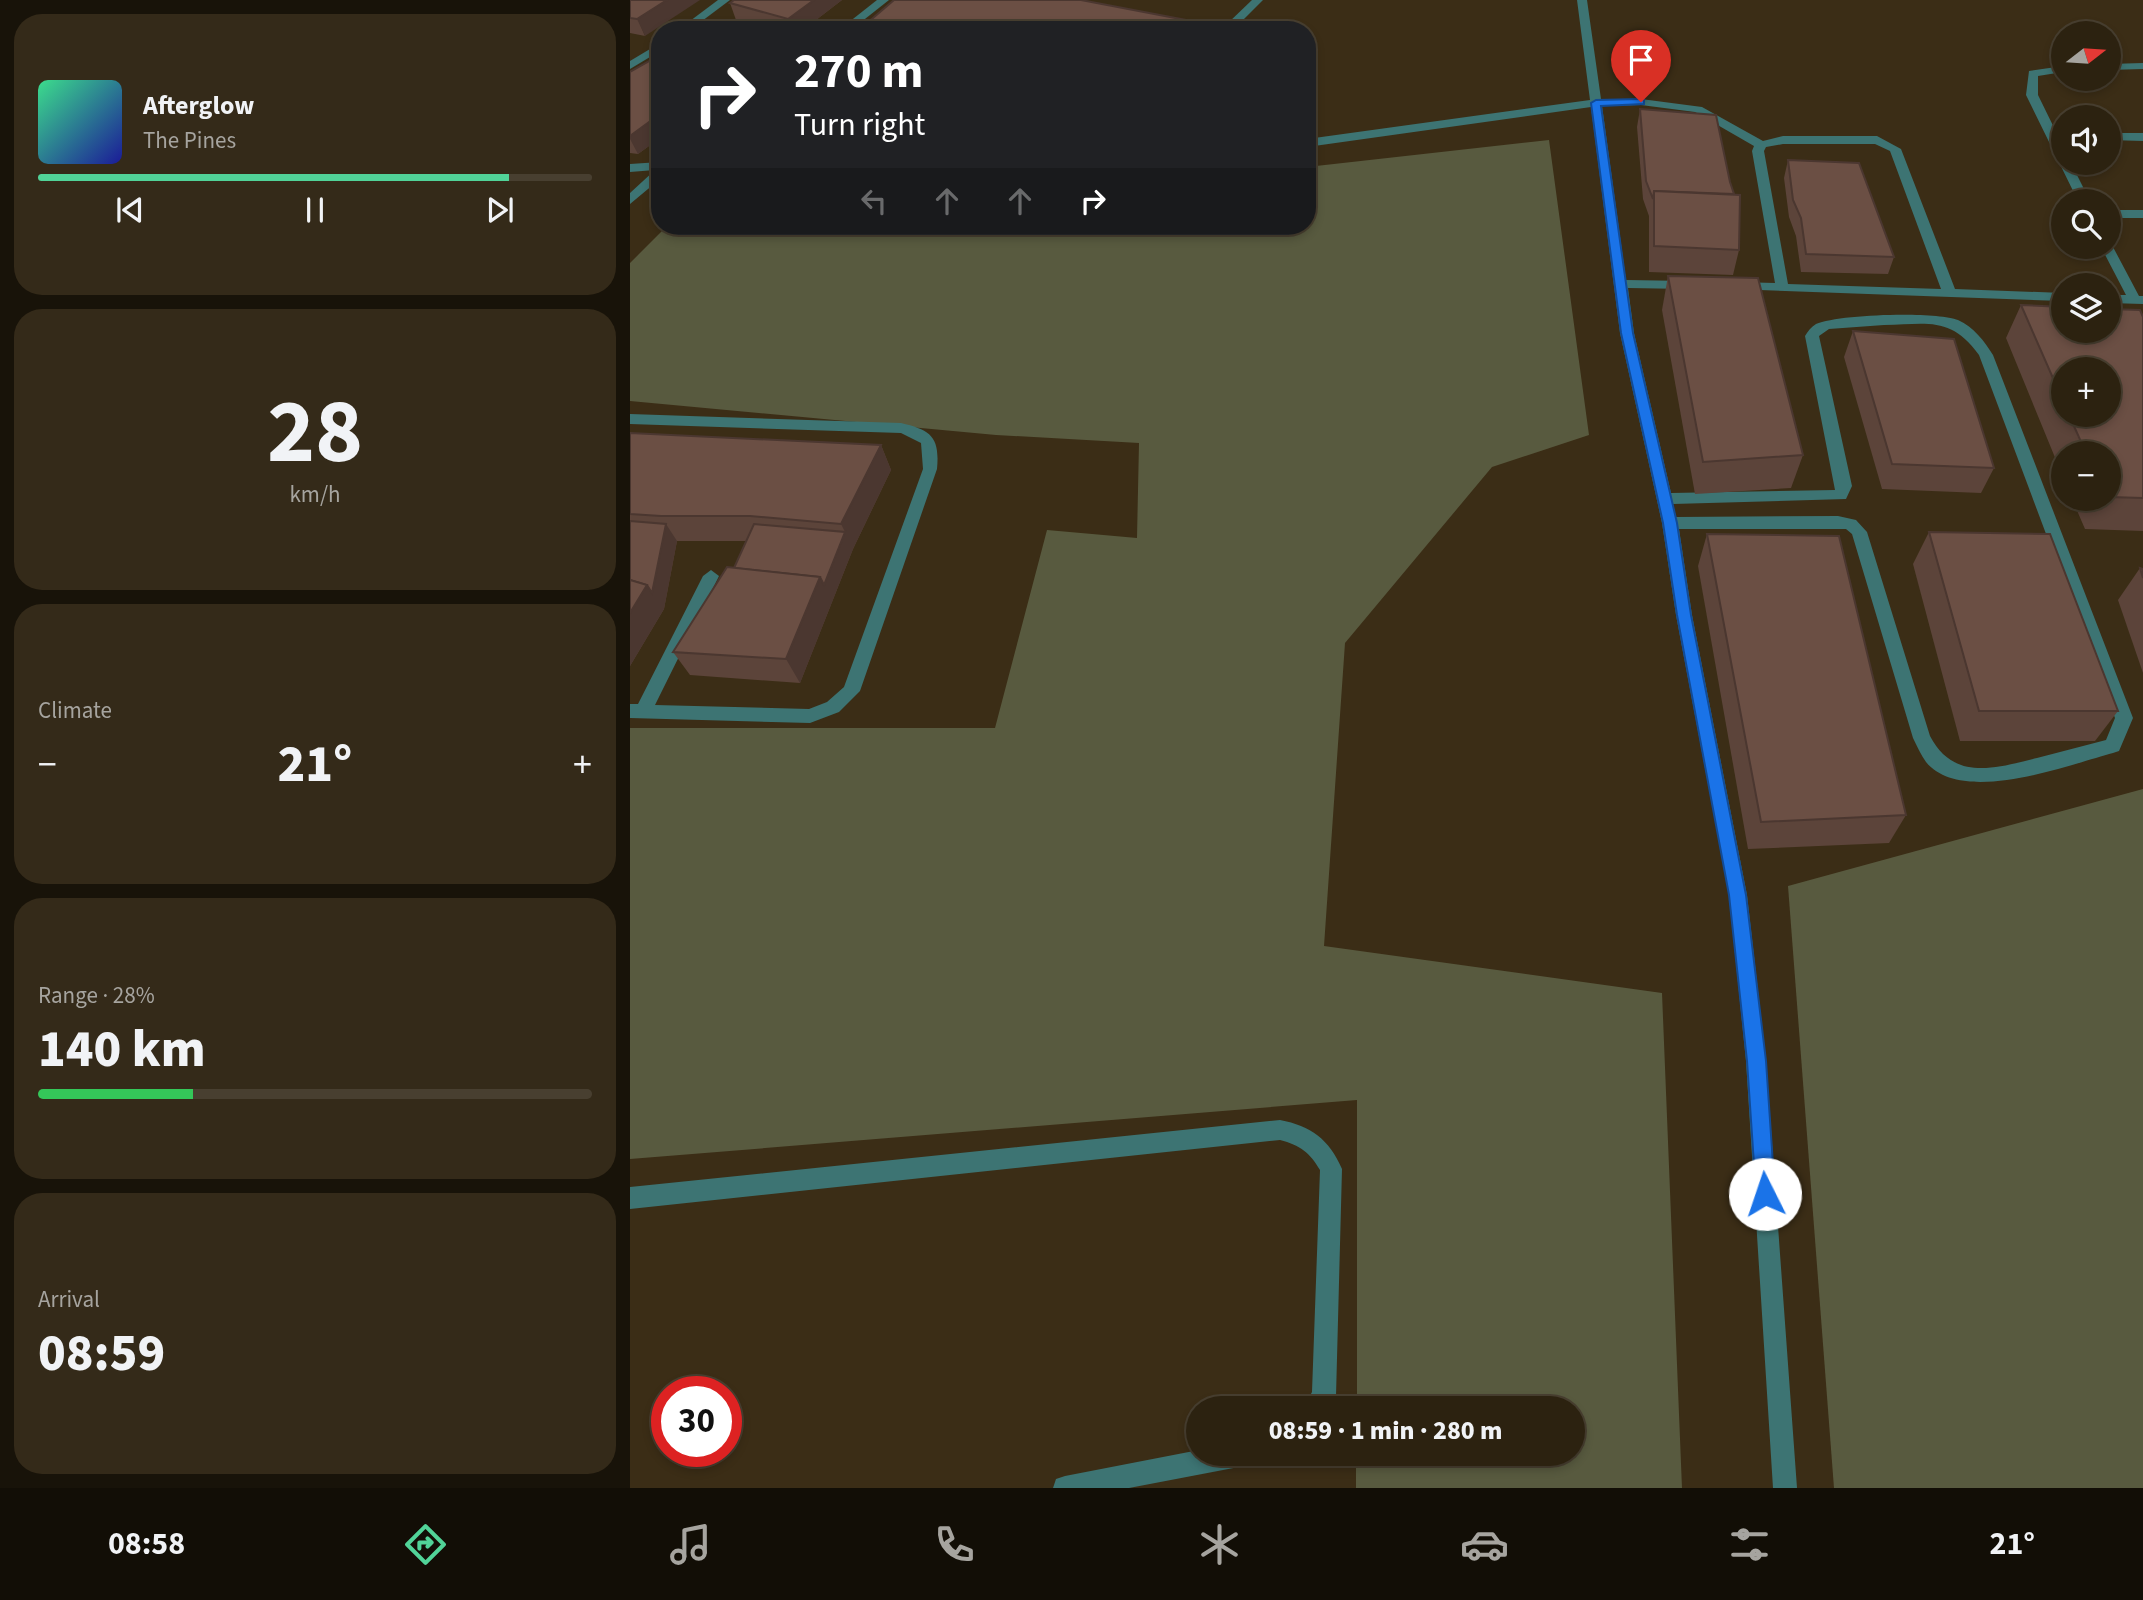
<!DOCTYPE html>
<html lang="en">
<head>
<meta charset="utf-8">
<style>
  body { margin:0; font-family:"Source Sans 3",sans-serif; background:#342a19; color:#f1f3f6; height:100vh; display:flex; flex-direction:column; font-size:26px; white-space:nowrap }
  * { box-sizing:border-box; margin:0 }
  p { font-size:23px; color:#a6a49f }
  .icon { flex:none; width:38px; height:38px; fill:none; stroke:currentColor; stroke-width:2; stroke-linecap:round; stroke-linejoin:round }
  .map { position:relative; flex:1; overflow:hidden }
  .side { display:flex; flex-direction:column; gap:14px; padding:14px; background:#181309; width:630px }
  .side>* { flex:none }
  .banner { position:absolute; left:21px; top:21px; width:665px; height:214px; border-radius:28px; box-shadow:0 4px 10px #0003,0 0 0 2px #483f30; background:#202124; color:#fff; overflow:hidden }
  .needle { width:46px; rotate:73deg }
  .controls { position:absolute; left:1421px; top:21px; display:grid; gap:14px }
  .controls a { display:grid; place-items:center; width:70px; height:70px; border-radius:50%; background:#2c2210; box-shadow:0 4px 10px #0003,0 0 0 2px #483f30; font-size:35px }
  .speed { position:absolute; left:21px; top:1376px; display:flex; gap:14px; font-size:35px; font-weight:700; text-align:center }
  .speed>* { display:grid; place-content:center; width:91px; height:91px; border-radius:50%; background:#2c2210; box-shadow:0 4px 10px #0003,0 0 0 2px #483f30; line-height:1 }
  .speed .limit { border:10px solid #d22; background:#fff; color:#111 }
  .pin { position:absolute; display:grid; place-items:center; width:60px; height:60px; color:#fff; margin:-72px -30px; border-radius:50% 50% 50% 0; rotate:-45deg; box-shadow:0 0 7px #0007 }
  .pin .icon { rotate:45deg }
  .me { position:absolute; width:77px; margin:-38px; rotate:356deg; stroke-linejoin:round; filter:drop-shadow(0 0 5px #0008) }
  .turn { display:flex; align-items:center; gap:24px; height:147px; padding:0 28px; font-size:32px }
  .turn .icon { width:91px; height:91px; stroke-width:2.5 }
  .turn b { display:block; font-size:49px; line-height:60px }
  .lanes { display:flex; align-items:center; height:66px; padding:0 28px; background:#0003; justify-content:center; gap:35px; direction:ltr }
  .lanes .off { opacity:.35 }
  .big { font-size:52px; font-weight:800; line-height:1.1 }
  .side .widget { flex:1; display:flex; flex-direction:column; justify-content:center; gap:10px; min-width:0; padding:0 24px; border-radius:28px; background:#342a19 }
  .side .dial { align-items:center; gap:0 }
  .dial b { font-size:91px; line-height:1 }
  .song { display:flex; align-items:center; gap:21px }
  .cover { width:84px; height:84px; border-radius:10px; background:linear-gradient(135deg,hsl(150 70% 55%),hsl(240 70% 35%)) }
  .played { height:7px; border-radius:4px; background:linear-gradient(90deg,#51d398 85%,#483f30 85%) }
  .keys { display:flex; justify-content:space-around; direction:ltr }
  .heat { display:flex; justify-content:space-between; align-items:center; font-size:38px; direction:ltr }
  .charge { height:10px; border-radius:5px; background:linear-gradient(90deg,#34c759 28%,#483f30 0) }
  .trip { position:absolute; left:556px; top:1396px; width:399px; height:70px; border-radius:35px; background:#2c2210; box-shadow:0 4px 10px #0003,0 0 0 2px #483f30; font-weight:800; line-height:70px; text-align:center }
  .tab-bar { display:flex; height:112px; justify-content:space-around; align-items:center; background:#120e06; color:#a6a49f }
  .tab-bar .icon { width:49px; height:49px }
  .tab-bar .selected { color:#51d398 }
  .tab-bar b { font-size:32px; color:#f1f3f6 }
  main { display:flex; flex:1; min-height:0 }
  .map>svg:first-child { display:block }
</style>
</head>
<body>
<main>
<section class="side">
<div class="widget">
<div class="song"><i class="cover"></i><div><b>Afterglow</b><p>The Pines</p></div></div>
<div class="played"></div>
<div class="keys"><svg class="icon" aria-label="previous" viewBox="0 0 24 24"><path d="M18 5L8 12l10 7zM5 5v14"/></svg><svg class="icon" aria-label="pause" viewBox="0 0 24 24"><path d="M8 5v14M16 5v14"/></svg><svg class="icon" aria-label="next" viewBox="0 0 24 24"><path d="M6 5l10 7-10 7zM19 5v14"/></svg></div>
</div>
<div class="widget dial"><b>28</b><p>km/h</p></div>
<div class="widget"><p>Climate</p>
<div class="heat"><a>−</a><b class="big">21°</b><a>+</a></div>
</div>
<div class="widget"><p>Range · 28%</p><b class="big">140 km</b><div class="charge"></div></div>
<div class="widget"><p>Arrival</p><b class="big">08:59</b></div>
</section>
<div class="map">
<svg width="1513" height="1488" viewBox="0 0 1513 1488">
  <rect width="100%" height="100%" fill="#3b2d16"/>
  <g fill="#585a3f">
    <polygon points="919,140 959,435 862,467 715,643 694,946 1032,993 1052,1488 726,1488 726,1454 943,1454 943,1409 727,1409 727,1100 0,1159 0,728 365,728 417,530 507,538 509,443 366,435 0,401 0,263 37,226 677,226 677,167"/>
    <polygon points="1513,789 1513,1488 1204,1488 1158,886"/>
  </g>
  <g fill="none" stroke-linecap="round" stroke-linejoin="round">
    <g fill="#3d7473" fill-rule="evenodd">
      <polygon points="88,0 100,0 60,30 48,30"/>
      <polygon points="247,0 259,0 221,30 209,30"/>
      <polygon points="622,0 633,0 605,28 597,28 597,24"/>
      <path d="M947,0h10l14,99h40l61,8 61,34 20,-5h94l24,13 54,140 108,4v8l-331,-12 -2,-3 7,-4 38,1 -23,-132 2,-5 -59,-34 -54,-7 -39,1 24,174 62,1 7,4 -7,4 -60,-1 6,45 37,160 164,-3 -30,-154c3,-5 6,-9 11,-12 22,-10 120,-13 142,-4 16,7 26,21 35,35l140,363 -14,33 -6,2c-45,12 -151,53 -187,9 -5,-7 -9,-16 -13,-24l-61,-204 -6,-5h-167l13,86 55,280 19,166 31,427h-24l-27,-427 -17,-166 -53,-280 -14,-92 -42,-190 -29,-226 -284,40v-8l283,-39zM1153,144h92l15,7 51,138 -153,-5 -24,-133 2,-4zM1254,325c44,-1 67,-9 95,30l136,363 -9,22c-23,6 -46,12 -69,18 -41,10 -83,24 -107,-22l-63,-204 -11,-12 -18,-4 -162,1 -3,-13 173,-5 6,-13 -33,-150 10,-7z"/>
      <polygon points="30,43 30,51 0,69 0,61"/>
      <polygon points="1513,63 1513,69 1479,70 1479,64"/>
      <polygon points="1433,66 1433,72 1408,76 1408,95 1433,146 1433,163 1441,163 1460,201 1448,201 1396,95 1399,71"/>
      <polygon points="1513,133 1513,141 1479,140 1479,133"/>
      <polygon points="30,162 30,179 0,204 0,193 25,170 0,172 0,164"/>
      <rect x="1479" y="210" width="34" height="8"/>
      <polygon points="1479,244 1483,247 1509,296 1513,296 1513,304 1479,303 1479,295 1496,295 1471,247 1479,247"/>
      <path d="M0,414l271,9c30,7 39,14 36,46l-77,222 -21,21 -29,11 -180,-5v-14h8l65,-128 8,-6 8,6 -64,129 154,4 18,-7 17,-15 79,-218 -2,-26 -20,-10 -271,-9z"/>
      <path d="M650,1120c31,6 49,19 62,49l-6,227 -7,13h-26l9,-17 8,-222c-10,-17 -20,-25 -40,-30l-650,69v-22z"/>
      <polygon points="569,1450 569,1454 626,1454 623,1463 614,1466 499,1488 423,1488 426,1479 435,1476"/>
    </g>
  </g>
  <g fill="#5c443a" fill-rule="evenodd">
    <polygon points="0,0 15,36 0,33"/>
    <polygon points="104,0 212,0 173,30 140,30 106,20 100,3"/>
    <polygon points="264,0 561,21 562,30 229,30"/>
    <polygon points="30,55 30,138 8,154 0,153 0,72"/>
    <polygon points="1010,109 1109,250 1103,275 1019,272 1019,216 1013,199 1007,127"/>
    <polygon points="1158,160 1264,257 1258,274 1171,272 1166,236 1159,217 1154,178"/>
    <polygon points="1038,276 1173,455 1161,488 1065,494 1032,310"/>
    <path d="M1391,305l122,12v214l-58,-2 -13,-30h37v-46h-46v24l-57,-139zM1433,369l46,46h-46z"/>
    <polygon points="1223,331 1364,468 1351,493 1252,489 1214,357"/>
    <polygon points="0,433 251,445 261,470 223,549 170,683 60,675 43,652 104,568 117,541 47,541 34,609 0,666"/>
    <polygon points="1299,532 1488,711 1465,741 1330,741 1283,564"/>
    <polygon points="1077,534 1276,815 1259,843 1118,849 1068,566"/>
    <polygon points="1510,568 1513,569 1513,673 1488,600"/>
  </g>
  <g fill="#4b3730">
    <polygon points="37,0 70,0 15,36 7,19"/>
    <polygon points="184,0 212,0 173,30 162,30 158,19"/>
    <polygon points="561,21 562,30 553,30"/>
    <polygon points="346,24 347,30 339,30"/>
    <polygon points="30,114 30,138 8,154 0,139 0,136"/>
    <polygon points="251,445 261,470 223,549 170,683 156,659 190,577 215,532 211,524"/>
    <polygon points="36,524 47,541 34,609 0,666 0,613"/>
  </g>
  <g fill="#6b4f44" stroke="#4b3730" stroke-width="2">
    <polygon points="0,0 37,0 7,19 0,18"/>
    <polygon points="104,0 184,0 158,19 100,3"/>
    <polygon points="264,0 451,0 561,21 553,30 375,30 346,24 339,30 229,30"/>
    <polygon points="30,55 30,114 0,136 0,72"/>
    <polygon points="1010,109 1086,115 1100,182 1104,194 1024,191 1023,199 1016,181"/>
    <polygon points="1158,160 1229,163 1264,257 1176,254 1171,218 1163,200"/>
    <polygon points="1024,191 1110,195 1109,250 1024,246"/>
    <polygon points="1038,276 1128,278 1173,455 1073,462"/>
    <polygon points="1391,305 1433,307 1433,331 1479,331 1479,309 1510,310 1513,317 1513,498 1479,497 1479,453 1456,453 1439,415 1479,415 1479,369 1433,369 1433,401"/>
    <polygon points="1223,331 1324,339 1364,468 1262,464"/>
    <polygon points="0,433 251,445 211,524 120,516 31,516 0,514"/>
    <polygon points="0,521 36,524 22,593 17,585 0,580"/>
    <polygon points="124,524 215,532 194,585 190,577 104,568"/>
    <polygon points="1299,532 1420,534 1488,711 1349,711"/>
    <polygon points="1077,534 1209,536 1276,815 1131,822"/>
    <polygon points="97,567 190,577 156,659 43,652"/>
    <polygon points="1510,568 1513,569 1513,578"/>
    <polygon points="0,580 17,585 0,613"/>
  </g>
  <polygon fill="#1a73e8" stroke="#114b97" stroke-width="2" points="1011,99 1014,99 1014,104 971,106 1003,333 1047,523 1061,615 1116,895 1136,1061 1145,1194 1142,1201 1135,1204 1128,1201 1126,1194 1117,1061 1099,895 1047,615 1033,523 991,333 961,103 966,100"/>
</svg>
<div class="controls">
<a><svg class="needle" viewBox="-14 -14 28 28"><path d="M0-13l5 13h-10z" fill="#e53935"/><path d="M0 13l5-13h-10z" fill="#a6a49f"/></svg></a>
<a><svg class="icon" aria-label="sound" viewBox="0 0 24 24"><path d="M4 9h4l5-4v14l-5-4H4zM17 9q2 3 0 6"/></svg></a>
<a><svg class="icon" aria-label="search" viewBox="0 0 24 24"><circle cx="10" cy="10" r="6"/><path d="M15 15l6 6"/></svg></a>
<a><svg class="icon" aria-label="layers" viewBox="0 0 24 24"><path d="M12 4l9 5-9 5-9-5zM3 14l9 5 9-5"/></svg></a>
<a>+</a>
<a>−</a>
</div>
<div class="speed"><div class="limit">30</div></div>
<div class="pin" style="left:1011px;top:102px;background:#d93025"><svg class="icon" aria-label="arrive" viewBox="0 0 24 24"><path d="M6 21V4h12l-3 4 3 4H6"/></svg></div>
<svg class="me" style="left:1135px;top:1194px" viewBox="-20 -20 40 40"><circle r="19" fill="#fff"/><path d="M0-13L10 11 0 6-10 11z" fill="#1a73e8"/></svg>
<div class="trip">08:59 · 1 min · 280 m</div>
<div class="banner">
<div class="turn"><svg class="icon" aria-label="right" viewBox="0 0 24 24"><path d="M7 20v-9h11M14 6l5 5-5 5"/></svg><div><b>270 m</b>Turn right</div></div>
<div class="lanes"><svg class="icon off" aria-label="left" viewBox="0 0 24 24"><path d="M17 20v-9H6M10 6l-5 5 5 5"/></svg><svg class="icon off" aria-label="ahead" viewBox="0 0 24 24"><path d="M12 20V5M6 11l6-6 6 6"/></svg><svg class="icon off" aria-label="ahead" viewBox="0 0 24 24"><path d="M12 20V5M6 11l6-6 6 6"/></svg><svg class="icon" aria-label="right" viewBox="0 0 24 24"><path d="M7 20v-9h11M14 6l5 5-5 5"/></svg></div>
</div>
</div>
</main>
<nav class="tab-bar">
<b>08:58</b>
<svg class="icon selected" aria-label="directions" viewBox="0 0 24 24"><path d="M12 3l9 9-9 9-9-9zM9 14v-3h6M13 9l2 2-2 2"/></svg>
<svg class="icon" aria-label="music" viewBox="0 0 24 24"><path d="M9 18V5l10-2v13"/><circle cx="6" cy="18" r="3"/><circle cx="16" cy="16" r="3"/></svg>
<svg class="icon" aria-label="phone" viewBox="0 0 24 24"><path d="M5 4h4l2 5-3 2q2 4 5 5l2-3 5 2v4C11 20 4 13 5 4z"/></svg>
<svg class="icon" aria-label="climate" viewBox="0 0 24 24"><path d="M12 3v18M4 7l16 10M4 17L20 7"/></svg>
<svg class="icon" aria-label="car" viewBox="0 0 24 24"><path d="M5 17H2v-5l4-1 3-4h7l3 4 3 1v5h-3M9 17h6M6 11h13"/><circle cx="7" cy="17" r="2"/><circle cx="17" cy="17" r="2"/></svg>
<svg class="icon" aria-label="filters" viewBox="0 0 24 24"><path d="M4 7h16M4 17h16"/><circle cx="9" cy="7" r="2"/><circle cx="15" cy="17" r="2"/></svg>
<b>21°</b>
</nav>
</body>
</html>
